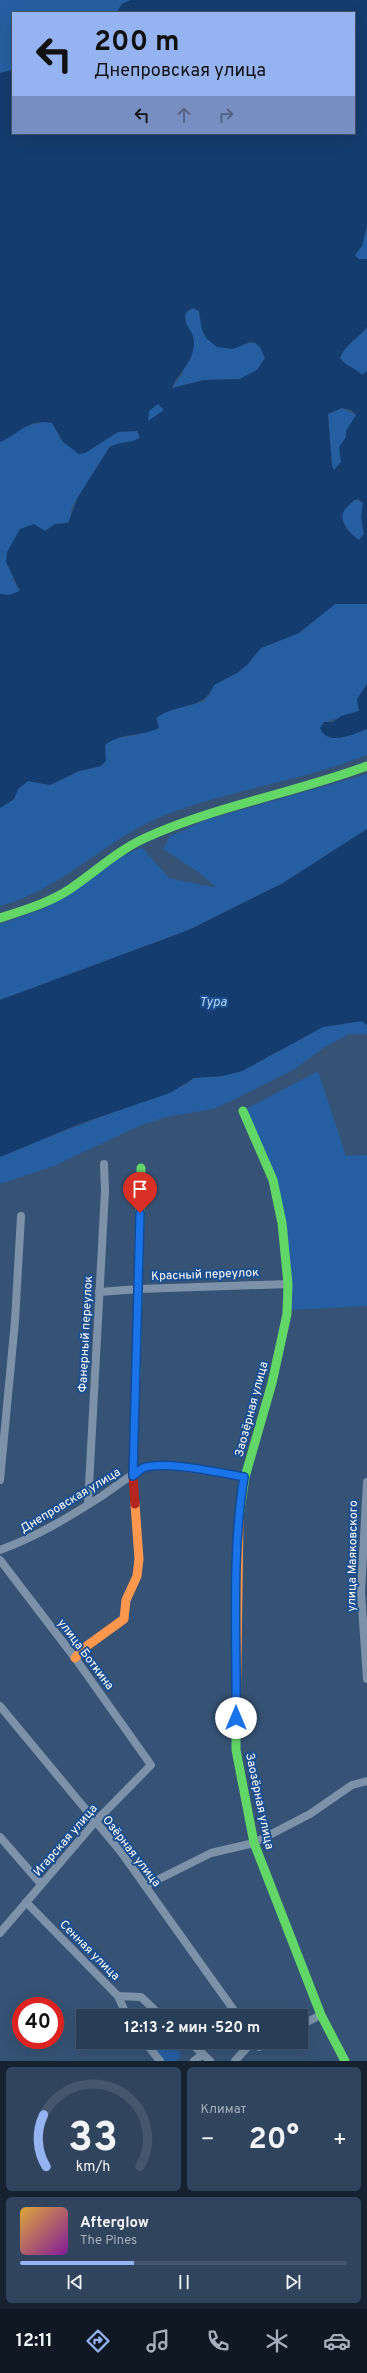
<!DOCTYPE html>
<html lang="ru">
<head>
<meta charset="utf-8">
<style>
  body { margin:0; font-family:Overpass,sans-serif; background:#30455d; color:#f1f3f6; height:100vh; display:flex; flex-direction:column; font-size:15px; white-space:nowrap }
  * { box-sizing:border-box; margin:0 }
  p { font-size:13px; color:#a5aeba }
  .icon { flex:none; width:22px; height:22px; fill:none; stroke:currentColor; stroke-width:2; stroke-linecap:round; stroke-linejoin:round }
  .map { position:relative; height:2061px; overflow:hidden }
  .panel { display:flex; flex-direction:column; gap:6px; padding:6px; background:#162230; flex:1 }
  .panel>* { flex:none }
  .top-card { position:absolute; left:12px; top:12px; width:343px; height:122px; border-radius:0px; box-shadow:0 4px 16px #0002,0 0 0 1px #44576d; background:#95b2f1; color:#111; overflow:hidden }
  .speed { position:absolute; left:12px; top:1997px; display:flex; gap:8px; font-size:20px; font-weight:700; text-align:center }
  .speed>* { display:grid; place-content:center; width:52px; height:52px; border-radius:50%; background:#283e57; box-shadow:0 4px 16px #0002,0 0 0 1px #44576d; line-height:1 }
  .speed .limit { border:6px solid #d22; background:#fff; color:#111 }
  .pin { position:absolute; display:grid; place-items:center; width:34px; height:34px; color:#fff; margin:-41px -17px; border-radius:50% 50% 50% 0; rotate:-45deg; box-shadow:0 0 4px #0007 }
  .pin .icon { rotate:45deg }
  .me { position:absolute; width:44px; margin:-22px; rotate:0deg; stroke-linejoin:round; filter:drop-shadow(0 0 3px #0008) }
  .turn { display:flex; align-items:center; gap:14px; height:84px; padding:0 16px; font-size:18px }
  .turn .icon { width:52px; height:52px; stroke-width:2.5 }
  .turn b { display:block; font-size:28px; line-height:34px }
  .lanes { display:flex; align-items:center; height:38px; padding:0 16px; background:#0003; justify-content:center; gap:20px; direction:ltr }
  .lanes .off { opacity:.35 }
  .big { font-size:30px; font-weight:700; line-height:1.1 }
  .panel .tile { flex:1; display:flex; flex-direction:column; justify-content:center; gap:6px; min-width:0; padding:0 14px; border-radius:6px; background:#30455d }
  .panel .dial { align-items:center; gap:0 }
  .dial svg { height:104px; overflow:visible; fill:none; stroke:#44576d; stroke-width:7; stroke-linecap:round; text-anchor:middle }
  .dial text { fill:#f1f3f6; stroke:none }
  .song { display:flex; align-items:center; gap:12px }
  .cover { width:48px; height:48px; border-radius:6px; background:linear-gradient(135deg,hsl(40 70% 55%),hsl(290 70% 35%)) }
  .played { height:4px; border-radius:2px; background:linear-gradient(90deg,#95b2f1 35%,#44576d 35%) }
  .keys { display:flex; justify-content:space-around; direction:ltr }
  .heat { display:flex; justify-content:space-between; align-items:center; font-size:22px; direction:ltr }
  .panel .tiles { flex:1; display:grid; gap:6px; grid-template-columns:1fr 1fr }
  .tile:last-child { grid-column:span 2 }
  .trip { position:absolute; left:76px; top:2009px; width:232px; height:40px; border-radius:0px; background:#283e57; box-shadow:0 4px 16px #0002,0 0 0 1px #44576d; font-weight:700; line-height:40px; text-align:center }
  .menu { display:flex; height:64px; justify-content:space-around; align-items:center; background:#101923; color:#a5aeba }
  .menu .icon { width:28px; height:28px }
  .menu .selected { color:#95b2f1 }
  .menu b { font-size:18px; color:#f1f3f6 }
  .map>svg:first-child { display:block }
</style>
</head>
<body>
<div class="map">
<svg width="367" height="2061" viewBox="0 0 367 2061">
  <rect width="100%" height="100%" fill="#365274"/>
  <g fill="#265fa1">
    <polygon points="0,0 131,0 122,4 116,13 13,13 13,70 0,73"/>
    <polygon points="367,226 367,259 359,259 354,255 362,246"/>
    <path d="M193,308l6,3c1,4 0,8 2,12 5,20 18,28 39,23 6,-1 8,-4 15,-3l5,4 5,11 -8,12 -17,9 -36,1 -32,8 11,-15 9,-39 -6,-11 -1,-9z"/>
    <path d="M367,327v44l-5,4c-7,-8 -16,-8 -22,-17 4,-13 19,-20 27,-31z"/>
    <polygon points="157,404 162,405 164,410 149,421 147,420 149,411"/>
    <path d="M342,408l14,7 -10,16v6c-6,10 -4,14 -5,25l-7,8 -2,-4 -4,-52z"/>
    <path d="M44,422l8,1 11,19 22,11 33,-21 19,-1 3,6c-9,8 -21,3 -31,11l-31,49 -6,10 -2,15 -15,2 -10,7 -5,-4 -28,52 8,12 -11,4 -9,-1v-152l22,-15z"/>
    <path d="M356,499l7,4 -1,22 2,9 -5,6c-9,-7 -19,-17 -17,-29z"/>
    <path d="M335,604h32v80l-10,15 2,12c-4,2 -31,11 -35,11l7,16h9l27,-9v26c-68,27 -141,35 -209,63 -55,24 -99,73 -158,88v-98l14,-9 4,-10 10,-8 22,4 29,-14 22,-5 4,-21 8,-6 24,-4 21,-12 -2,-5 11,-7 36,-9 7,-8 4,-9 23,-12 10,-8 14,-17 38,-15z"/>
    <polygon points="367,774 367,829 283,883 188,930 0,1000 0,924 43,909 112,861 142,847 169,878 217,888 201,874 163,849 170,836 206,820"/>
    <path d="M362,1021l5,4v9h-18l-26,14 -28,21 -64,32 -18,8 -47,8 -27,9 -85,40 -54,18v-27c61,-26 124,-48 185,-72l9,-7 29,-2 19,-5 81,-44z"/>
    <polygon points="318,1071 346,1156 367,1155 367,1306 290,1310 286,1224 246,1109"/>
    <polygon points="149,2042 170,2042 182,2056 176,2061 164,2061"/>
  </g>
  <g fill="#153c6e" fill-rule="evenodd">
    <path d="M131,0h236v226l-5,20 -7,9 4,4h8v68c-8,11 -23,18 -27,31 6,9 15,9 22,17l5,-4v233h-32l-36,29 -38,15 -14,17 -10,8 -23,12c-11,26 -35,17 -58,33l3,10c-18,9 -38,4 -54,17l1,16 -5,5 -22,5 -29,14 -22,-4 -10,8 -4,10 -14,9v-214l9,1 11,-4 -14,-29 1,-10 13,-23 14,-5 11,7 10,-7 13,-1 10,-26 31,-49c10,-8 23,-3 31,-11l-3,-6 -19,1 -33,21 -6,1 -16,-12 -11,-19c-25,-5 -33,12 -52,19v-369l13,-3v63h341v-120h-238l6,-9zM193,308l6,3 3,19 4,8 11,9 16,2 17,-7 5,1 5,4 5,11 -8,12 -17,9 -36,1 -32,8c6,-17 21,-22 22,-45 1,-12 -14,-20 -7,-32zM158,404l6,6 -16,11 1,-10zM342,408l9,2 5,5 -10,16v6l-7,10 2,15 -7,8 -2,-4 -4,-52zM358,499l5,4 -2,15 3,16 -5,6c-12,-8 -24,-23 -11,-34 4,-3 5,-6 10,-7z"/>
    <path d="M367,684v45c-13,5 -40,18 -47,-1l4,-6h9l8,-6 18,-5 -2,-12z"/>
    <polygon points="367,829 367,1025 362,1021 323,1027 242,1071 223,1076 194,1078 170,1093 79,1124 0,1157 0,1000 189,930 283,883"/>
  </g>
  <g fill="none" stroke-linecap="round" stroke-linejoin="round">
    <g stroke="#7d92a8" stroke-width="8">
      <polyline points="99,1292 139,1289 288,1284"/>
      <polyline points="0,1480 15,1321 21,1216"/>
      <polyline points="367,1482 361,1592 367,1679"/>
      <polyline points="88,1504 105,1191 104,1164"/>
      <path d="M0,1550c36,-13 69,-33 102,-54 9,-6 37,-28 46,-29 27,-4 69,6 97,10"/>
      <polyline points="0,1560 75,1658 151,1765 95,1822 0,1933"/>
      <polyline points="0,1706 121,1852 238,2016"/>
      <polyline points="0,1837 41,1884"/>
      <polyline points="145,1886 211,1853 254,1843 310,1814 352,1785 367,1781"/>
      <polyline points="26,1902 118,1996 141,1997 161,2016"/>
      <polyline points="118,1996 127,2016"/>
      <polyline points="301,2025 321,2015"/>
      <polyline points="145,2042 160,2061"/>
      <polyline points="190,2042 210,2061"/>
      <polyline points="194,2061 203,2054"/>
      <polyline points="235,2061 251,2043 259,2047 268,2042"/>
    </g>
    <g stroke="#63d668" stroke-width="9">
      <path d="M0,918c24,-8 49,-15 70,-29 25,-17 47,-38 75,-51 71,-32 149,-45 222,-72"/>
      <polyline points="136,1376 141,1168"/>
      <polyline points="239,1517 245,1477 272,1383 287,1314 288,1284 282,1223 273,1180 243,1111"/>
      <polyline points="236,1729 236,1750 254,1843 321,2015 345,2061"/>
    </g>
    <g stroke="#ff974d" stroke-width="9">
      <polyline points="75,1658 84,1648 124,1619 126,1600 137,1576 139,1559 135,1504"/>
      <polyline points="236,1729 239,1517"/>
    </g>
    <polyline stroke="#b3261e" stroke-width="9" points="135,1504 133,1476 136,1376"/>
  </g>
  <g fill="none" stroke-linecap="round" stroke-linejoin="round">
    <defs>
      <path id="route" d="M140,1213l-7,263c3,-3 6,-6 10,-8 21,-8 78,5 101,9 -13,77 -7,163 -8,241"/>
    </defs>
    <use href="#route" stroke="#114b97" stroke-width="10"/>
    <use href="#route" stroke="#1a73e8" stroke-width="7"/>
  </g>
  <g text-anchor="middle" stroke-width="4" stroke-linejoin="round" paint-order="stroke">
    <g font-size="12" fill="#fff" stroke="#1b4f8f">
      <text transform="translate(205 1274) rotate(-2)" y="4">Красный переулок</text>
      <text transform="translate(85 1334) rotate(-87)" y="4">Фанерный переулок</text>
      <text transform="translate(251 1409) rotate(-75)" y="4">Заозёрная улица</text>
      <text transform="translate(70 1500) rotate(-31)" y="4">Днепровская улица</text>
      <text transform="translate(352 1556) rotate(-89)" y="4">улица Маяковского</text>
      <text transform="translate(86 1654) rotate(53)" y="4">улица Боткина</text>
      <text transform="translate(260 1801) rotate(78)" y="4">Заозёрная улица</text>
      <text transform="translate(65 1840) rotate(-49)" y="4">Игарская улица</text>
      <text transform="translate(132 1851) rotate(52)" y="4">Озёрная улица</text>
      <text transform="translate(90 1950) rotate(45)" y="4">Сенная улица</text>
    </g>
    <g font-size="13" font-style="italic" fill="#b5d3f5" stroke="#1b4f8f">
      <text x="213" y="1006">Тура</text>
    </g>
  </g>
</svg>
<div class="speed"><div class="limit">40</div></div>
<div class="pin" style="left:140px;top:1213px;background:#d93025"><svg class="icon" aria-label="arrive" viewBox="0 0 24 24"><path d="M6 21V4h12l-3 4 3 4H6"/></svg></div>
<svg class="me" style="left:236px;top:1718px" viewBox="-20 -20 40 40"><circle r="19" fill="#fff"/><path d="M0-13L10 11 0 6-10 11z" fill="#1a73e8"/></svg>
<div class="trip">12:13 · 2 мин · 520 m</div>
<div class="top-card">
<div class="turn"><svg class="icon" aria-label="left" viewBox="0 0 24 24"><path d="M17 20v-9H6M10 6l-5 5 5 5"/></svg><div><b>200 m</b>Днепровская улица</div></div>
<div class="lanes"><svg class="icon" aria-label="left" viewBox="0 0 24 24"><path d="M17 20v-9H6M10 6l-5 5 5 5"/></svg><svg class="icon off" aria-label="ahead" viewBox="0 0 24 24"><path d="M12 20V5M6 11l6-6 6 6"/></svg><svg class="icon off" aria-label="right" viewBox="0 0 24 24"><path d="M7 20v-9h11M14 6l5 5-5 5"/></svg></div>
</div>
</div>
<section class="panel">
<div class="tiles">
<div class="tile dial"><svg viewBox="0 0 100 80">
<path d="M14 69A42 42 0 1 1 86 69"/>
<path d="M14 69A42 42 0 0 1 12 29" stroke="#95b2f1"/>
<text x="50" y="56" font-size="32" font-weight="700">33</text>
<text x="50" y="72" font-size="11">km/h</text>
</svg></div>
<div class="tile"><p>Климат</p>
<div class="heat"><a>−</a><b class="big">20°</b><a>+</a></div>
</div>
<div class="tile">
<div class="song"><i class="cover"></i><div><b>Afterglow</b><p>The Pines</p></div></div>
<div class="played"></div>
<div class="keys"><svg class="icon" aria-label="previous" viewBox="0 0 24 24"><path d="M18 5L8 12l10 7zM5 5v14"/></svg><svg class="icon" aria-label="pause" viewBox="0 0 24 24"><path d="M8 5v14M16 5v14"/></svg><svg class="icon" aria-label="next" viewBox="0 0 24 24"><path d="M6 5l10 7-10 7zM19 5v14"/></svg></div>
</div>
</div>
</section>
<nav class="menu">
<b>12:11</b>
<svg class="icon selected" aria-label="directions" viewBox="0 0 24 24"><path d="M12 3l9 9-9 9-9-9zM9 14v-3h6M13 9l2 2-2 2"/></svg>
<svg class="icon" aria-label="music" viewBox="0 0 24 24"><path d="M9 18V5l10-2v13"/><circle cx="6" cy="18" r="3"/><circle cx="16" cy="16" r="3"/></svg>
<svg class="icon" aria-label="phone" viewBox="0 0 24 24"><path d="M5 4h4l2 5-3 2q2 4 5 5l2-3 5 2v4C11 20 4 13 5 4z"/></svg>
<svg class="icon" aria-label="climate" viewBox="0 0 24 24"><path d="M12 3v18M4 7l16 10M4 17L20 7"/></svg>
<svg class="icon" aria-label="car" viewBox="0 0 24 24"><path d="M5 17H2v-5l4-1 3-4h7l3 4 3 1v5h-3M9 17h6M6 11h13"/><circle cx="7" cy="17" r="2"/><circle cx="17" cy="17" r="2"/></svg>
</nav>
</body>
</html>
